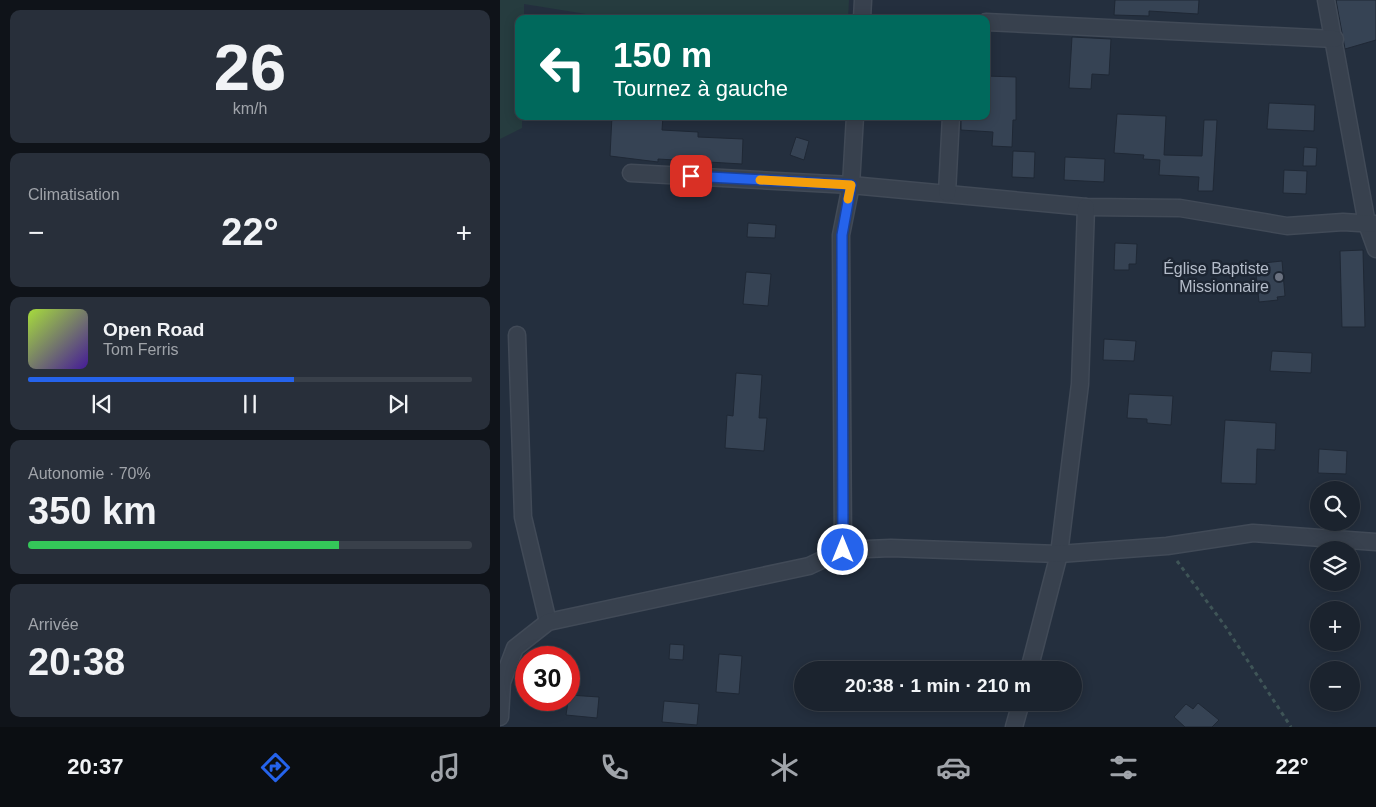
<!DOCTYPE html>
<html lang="fr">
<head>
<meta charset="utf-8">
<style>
  body { margin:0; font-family:Arial,sans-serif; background:#282f3a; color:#f1f3f6; height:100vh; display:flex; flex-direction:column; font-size:19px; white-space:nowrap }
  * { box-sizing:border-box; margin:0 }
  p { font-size:16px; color:#a0a4aa }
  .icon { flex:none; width:28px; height:28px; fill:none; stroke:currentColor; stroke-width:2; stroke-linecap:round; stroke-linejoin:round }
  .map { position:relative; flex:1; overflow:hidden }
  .side { display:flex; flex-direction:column; gap:10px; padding:10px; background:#0f1319; width:500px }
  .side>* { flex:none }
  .hud { position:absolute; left:15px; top:15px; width:475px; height:105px; border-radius:10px; box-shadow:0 2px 12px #0003,0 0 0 1px #39404a; background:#00695c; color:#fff; overflow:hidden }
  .buttons { position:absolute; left:810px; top:481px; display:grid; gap:10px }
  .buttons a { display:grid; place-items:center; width:50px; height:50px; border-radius:50%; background:#1b232e; box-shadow:0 2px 12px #0003,0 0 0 1px #39404a; font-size:25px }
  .speed { position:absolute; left:15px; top:646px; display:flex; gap:10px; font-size:25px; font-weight:700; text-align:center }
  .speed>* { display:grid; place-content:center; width:65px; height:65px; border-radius:50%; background:#1b232e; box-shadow:0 2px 12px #0003,0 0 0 1px #39404a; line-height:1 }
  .speed .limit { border:8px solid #d22; background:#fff; color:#111 }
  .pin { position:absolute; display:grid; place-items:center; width:42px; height:42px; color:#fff; margin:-21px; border-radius:10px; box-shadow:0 2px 8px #0006 }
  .me { position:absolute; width:55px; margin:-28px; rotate:0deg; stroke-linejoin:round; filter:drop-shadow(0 0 4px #0008) }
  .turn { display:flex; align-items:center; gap:18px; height:105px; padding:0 15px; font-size:22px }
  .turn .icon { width:65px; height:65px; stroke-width:2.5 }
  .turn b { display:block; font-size:35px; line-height:42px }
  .big { font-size:38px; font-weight:700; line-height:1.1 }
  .side .tile { flex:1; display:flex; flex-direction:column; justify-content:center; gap:8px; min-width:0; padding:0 18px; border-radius:10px; background:#282f3a }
  .side .dial { align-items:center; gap:0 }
  .dial b { font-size:65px; line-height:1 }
  .song { display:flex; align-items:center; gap:15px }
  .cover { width:60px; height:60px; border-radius:8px; background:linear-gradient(135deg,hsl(80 70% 55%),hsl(260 70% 35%)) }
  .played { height:5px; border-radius:2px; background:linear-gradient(90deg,#2563eb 60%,#39404a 60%) }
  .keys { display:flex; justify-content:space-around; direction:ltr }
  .heat { display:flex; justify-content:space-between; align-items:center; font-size:28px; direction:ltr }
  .charge { height:8px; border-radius:4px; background:linear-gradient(90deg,#34c759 70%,#39404a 0) }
  .trip { position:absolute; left:294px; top:661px; width:288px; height:50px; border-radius:25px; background:#1b232e; box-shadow:0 2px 12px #0003,0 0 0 1px #39404a; font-weight:700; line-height:50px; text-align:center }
  .dock { display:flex; height:80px; justify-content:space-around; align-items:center; background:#0b0e12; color:#a0a4aa }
  .dock .icon { width:35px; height:35px }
  .dock .active { color:#2563eb }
  .dock b { font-size:22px; color:#f1f3f6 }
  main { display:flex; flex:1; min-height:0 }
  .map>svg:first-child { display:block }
</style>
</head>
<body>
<main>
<section class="side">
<div class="tile dial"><b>26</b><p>km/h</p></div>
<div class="tile"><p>Climatisation</p>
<div class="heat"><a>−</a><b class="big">22°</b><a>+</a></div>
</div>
<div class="tile">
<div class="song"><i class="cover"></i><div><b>Open Road</b><p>Tom Ferris</p></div></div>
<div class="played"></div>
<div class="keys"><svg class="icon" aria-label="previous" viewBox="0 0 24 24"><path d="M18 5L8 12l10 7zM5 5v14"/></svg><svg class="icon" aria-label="pause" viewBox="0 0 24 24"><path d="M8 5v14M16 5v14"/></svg><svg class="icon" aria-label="next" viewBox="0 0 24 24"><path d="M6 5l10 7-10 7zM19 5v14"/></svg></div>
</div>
<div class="tile"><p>Autonomie · 70%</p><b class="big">350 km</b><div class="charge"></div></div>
<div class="tile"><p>Arrivée</p><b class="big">20:38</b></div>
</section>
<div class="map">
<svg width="876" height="727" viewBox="0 0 876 727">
  <rect width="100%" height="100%" fill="#242f3e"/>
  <polygon fill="#263c3f" points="0,0 349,0 348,19 117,19 24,4 24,19 19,19 19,116 22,116 22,128 0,139"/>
  <g fill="#364354" stroke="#1f2835">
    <polygon points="615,0 699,0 698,14 649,11 649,16 614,15"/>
    <polygon points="836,0 876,0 876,40 845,49"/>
    <polygon points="572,37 611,39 609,75 592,74 591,89 569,88"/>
    <polygon points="486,76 516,77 516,120 513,120 512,147 492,146 493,132 461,130 461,116 486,116"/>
    <polygon points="769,103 815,105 814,131 767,129"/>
    <polygon points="617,114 666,116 664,155 702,156 704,120 717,120 713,191 698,191 699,177 659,175 660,160 643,159 644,155 614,153"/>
    <polygon points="112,116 163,116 162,130 198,132 198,137 243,139 242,164 158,159 158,162 110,156"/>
    <polygon points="296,137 309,141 304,160 290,155"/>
    <polygon points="804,147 817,148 816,166 803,166"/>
    <polygon points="513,151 535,152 534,178 512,177"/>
    <polygon points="565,157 605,159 604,182 564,180"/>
    <polygon points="784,170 807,171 806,194 783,193"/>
    <polygon points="248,223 276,225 275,238 247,237"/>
    <polygon points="615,243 637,244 636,264 629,264 629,270 614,270"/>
    <polygon points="863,250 865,327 842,327 840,251"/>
    <polygon points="782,261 785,296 777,297 778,300 759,302 755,264"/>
    <polygon points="246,272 271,274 268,306 243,304"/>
    <polygon points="604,339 636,341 634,361 603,360"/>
    <polygon points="772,351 812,353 811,373 770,371"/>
    <polygon points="236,373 262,375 259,418 267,418 264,451 225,448 227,415 233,416"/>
    <polygon points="629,394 673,396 671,425 647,423 647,419 627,418"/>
    <polygon points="725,420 776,423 775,450 757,449 756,484 721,483"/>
    <polygon points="819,449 847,451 846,474 818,473"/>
    <polygon points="170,644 184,645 183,660 169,659"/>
    <polygon points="219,654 242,656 239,694 216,692"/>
    <polygon points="69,695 99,697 97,718 66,715"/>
    <polygon points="164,701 199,704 197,725 162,722"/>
    <polygon points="698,703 719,720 712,727 685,727 674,717 686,704 693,709"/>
  </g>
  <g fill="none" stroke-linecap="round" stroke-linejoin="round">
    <defs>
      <g id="street">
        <polyline points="826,0 867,224 876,249"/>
        <polyline points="362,19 363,0"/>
        <polyline points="486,22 835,39"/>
        <polyline points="131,173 351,185 586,207 680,208 787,226 843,222 876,224"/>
        <polyline points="447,193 451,116"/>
        <polyline points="17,335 23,517 48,622"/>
        <polyline points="343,550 341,235 351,185 355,116"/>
        <polyline points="529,670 559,554 580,384 586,207"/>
        <polyline points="0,717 2,682 15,648 48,622 309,566 343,550 391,548 559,554 667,546 753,533 876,542"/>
        <polyline points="514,727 521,702"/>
      </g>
    </defs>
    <use href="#street" stroke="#414a57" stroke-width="19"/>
    <polyline stroke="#3f5557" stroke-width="3" stroke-dasharray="4 4" stroke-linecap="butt" points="677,561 725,626 791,727"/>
    <use href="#street" stroke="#38414e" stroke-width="16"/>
  </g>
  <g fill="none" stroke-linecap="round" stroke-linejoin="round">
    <defs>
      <polyline id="route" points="191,176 351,185 342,235 343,550"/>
    </defs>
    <use href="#route" stroke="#184099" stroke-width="12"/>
    <use href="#route" stroke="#2563eb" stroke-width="9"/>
    <polyline stroke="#f59e0b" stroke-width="9" points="260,180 351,185 348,199"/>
  </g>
  <circle fill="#6b7280" stroke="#1d2633" stroke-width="2" cx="779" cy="277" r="5"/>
  <g text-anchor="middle" stroke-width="5" stroke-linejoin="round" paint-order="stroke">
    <g font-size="16" fill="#b4bcc9" stroke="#1d2633" text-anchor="end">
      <text x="769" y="274">Église Baptiste<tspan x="769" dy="18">Missionnaire</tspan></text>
    </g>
  </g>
</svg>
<div class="buttons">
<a><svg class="icon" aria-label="search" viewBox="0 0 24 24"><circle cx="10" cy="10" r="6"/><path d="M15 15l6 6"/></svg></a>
<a><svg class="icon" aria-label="layers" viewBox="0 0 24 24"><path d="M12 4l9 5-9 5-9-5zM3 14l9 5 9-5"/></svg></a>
<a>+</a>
<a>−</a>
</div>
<div class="speed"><div class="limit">30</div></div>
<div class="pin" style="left:191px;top:176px;background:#d93025"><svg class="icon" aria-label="arrive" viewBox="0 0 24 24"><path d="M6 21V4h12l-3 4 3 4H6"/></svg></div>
<svg class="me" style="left:343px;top:550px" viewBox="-20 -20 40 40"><circle r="17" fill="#2563eb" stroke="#fff" stroke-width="3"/><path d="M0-11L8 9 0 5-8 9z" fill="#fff"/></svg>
<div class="trip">20:38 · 1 min · 210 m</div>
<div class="hud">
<div class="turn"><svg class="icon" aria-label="left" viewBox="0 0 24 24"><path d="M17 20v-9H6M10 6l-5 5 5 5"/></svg><div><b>150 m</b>Tournez à gauche</div></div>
</div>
</div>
</main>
<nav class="dock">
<b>20:37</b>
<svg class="icon active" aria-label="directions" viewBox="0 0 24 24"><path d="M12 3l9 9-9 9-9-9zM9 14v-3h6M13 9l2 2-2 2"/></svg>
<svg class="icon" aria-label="music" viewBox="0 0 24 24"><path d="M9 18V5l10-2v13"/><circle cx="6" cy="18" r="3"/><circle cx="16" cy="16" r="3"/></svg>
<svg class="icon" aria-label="phone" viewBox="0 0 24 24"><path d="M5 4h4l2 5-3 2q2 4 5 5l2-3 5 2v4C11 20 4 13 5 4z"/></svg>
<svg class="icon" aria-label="climate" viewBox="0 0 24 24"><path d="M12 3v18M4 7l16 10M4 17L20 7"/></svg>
<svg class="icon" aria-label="car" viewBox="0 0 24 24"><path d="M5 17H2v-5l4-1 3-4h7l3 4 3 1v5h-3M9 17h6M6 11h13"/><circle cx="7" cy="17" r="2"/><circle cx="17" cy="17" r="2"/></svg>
<svg class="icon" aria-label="filters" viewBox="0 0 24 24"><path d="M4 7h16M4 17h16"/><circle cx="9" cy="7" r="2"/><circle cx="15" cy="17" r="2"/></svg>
<b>22°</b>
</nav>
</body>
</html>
